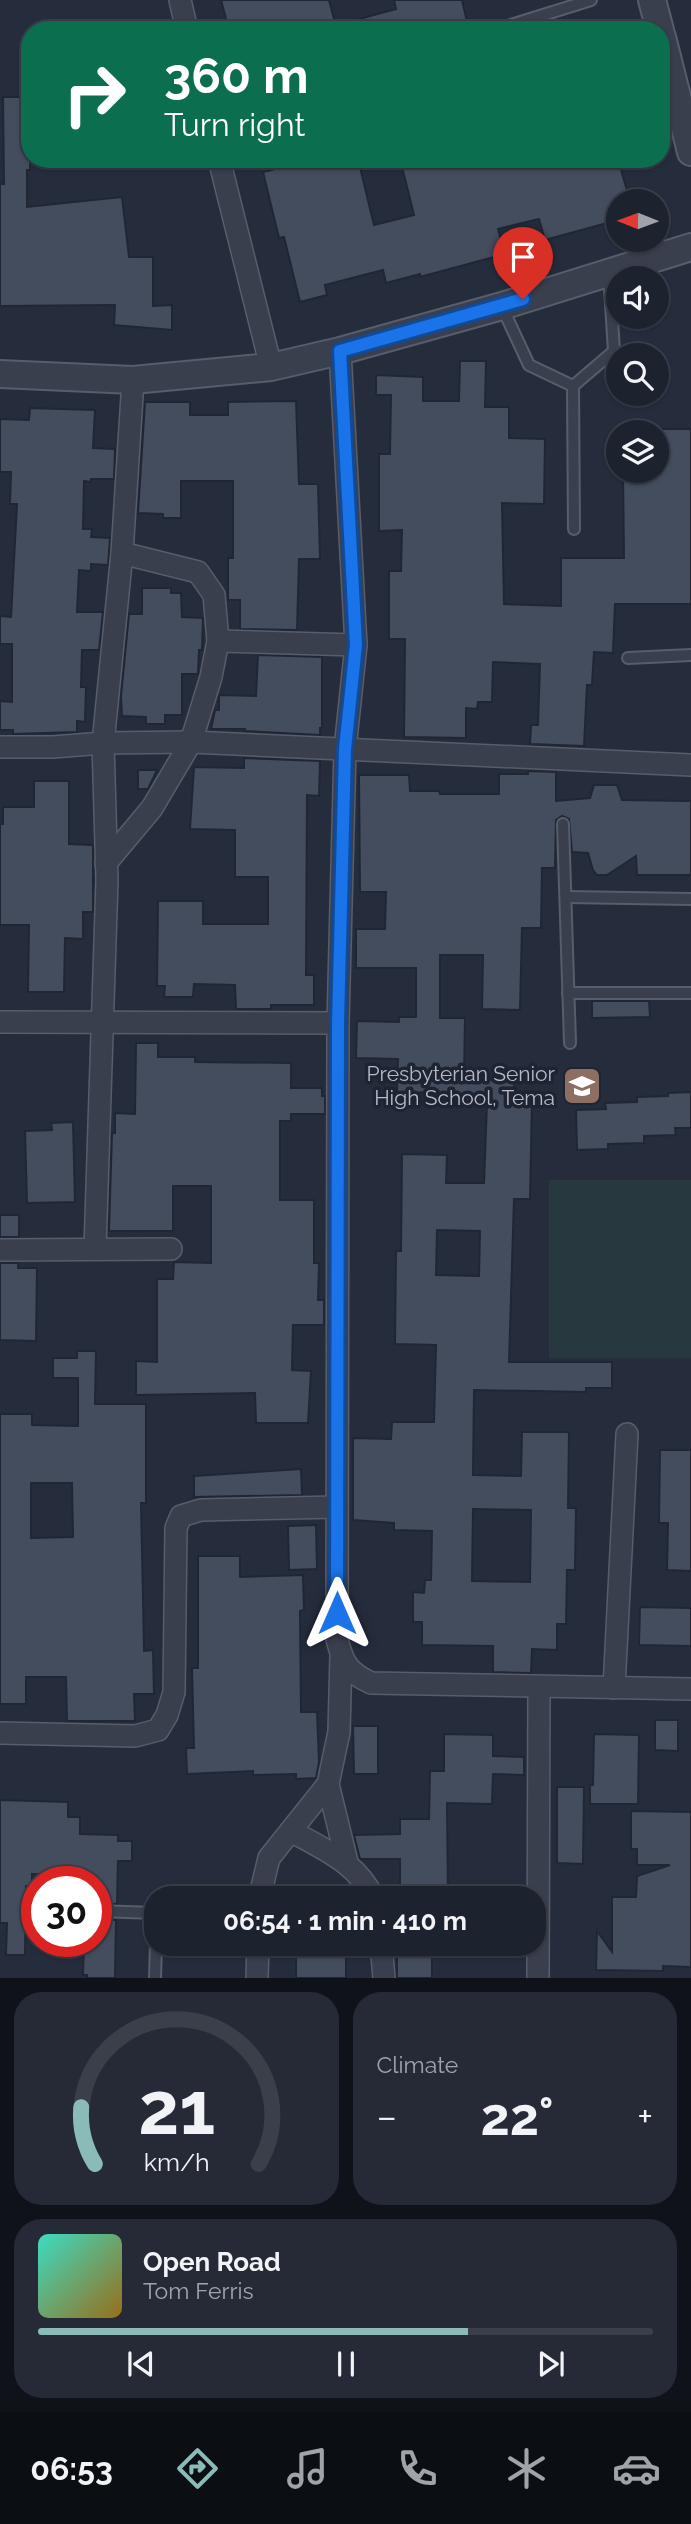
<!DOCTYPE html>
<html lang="en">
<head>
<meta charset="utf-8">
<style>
  body { margin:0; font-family:Raleway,sans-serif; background:#252a36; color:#f1f3f6; height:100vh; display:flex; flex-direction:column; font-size:26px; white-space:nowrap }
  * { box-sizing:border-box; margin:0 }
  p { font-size:23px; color:#a0a4aa }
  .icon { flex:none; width:38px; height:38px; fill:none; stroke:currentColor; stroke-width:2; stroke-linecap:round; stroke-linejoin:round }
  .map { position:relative; height:1978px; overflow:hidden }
  .panel { display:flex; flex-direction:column; gap:14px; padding:14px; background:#0f1319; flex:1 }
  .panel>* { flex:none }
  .hud { position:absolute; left:21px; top:21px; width:649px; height:147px; border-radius:28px; box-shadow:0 2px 5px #0004,0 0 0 2px #3a3f4a; background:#0b6e4f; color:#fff; overflow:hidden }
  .needle { width:46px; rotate:271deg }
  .tools { position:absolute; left:606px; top:189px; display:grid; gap:14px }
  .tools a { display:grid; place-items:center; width:63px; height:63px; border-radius:50%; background:#1c222e; box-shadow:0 2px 5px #0004,0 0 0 2px #3a3f4a; font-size:35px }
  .speed { position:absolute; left:21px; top:1866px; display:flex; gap:14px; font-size:35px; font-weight:700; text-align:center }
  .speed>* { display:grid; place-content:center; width:91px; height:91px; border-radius:50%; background:#1c222e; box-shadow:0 2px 5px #0004,0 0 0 2px #3a3f4a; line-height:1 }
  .speed .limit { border:10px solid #d22; background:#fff; color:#111 }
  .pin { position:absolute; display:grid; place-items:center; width:60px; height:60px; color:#fff; margin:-72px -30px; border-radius:50% 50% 50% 0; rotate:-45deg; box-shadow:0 0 7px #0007 }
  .pin .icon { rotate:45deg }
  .me { position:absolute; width:77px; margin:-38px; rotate:0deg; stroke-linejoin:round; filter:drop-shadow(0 0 5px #0008) }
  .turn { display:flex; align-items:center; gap:24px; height:147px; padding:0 28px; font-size:32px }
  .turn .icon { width:91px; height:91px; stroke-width:2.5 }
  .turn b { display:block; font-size:49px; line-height:60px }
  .big { font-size:52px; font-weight:700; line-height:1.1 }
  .panel .card { flex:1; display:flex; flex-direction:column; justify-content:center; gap:10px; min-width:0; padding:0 24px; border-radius:28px; background:#252a36 }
  .panel .dial { align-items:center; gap:0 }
  .dial svg { height:182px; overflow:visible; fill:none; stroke:#3a3f4a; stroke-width:7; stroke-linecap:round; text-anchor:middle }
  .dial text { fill:#f1f3f6; stroke:none }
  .song { display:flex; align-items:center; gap:21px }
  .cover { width:84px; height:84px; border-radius:10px; background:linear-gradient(135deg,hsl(170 70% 55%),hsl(40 70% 35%)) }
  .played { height:7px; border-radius:4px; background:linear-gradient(90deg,#8bbbb9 70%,#3a3f4a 70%) }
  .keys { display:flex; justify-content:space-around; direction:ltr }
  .heat { display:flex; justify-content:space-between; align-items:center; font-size:38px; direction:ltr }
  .panel .tiles { flex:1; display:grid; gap:14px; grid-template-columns:1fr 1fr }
  .card:last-child { grid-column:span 2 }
  .trip { position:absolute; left:144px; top:1886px; width:402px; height:70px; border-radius:28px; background:#1c222e; box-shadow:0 2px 5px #0004,0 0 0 2px #3a3f4a; font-weight:700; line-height:70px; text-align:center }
  .menu { display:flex; height:112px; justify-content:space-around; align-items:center; background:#0b0e12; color:#a0a4aa }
  .menu .icon { width:49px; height:49px }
  .menu .on { color:#8bbbb9 }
  .menu b { font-size:32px; color:#f1f3f6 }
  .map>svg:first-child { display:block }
</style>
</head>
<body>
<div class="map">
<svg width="691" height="1978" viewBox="0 0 691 1978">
  <rect width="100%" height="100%" fill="#252d3d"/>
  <rect fill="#27393e" x="549" y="1180" width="142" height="178"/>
  <g fill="#444d5e" stroke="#202634" stroke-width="2" fill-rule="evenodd">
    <polygon points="221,0 329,0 337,30 229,30"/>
    <polygon points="394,0 462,0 469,30 342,30 341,24 396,9"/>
    <polygon points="3,97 30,97 30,170 27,170 27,207 122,197 129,257 153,257 153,306 172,305 172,330 114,325 115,305 0,306 0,184 4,184"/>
    <polygon points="317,159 358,159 374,225 414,215 400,159 618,159 630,201 618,201 618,220 545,240 539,219 498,229 505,254 420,277 420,274 386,283 383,270 325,285 327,295 300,302 284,237 279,238 263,172"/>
    <polygon points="460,361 486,361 485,407 509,407 509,438 545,439 544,504 502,503 504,604 561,606 561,558 624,558 623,471 656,471 656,429 691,429 691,604 615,604 613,653 594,652 592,685 587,685 584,746 530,744 531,725 538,725 540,664 493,662 492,702 478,702 477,709 466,708 466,738 404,737 405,639 389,639 389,571 401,571 402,530 379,531 379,454 390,454 391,395 376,395 376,375 423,377 423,401 459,401"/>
    <polygon points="296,401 299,484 318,484 320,559 299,559 297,630 240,629 240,600 228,600 228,558 233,558 233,481 181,481 181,518 163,518 163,514 138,513 145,402 190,402 190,415 228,415 228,402"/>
    <polygon points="30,408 95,410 93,448 115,449 114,479 91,479 91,482 84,481 83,529 92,529 91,537 110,538 108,565 91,564 91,571 79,570 77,612 103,612 99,650 82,650 81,687 86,687 85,722 77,721 77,732 13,734 13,730 0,730 0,701 12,702 12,644 0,644 0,616 11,617 17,504 10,504 11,472 0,472 0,419 29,420"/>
    <polygon points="142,588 171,588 171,593 181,593 182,617 203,618 202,650 199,650 198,674 182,674 182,715 165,715 165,724 146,724 146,717 122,716 121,696 129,614 142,614"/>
    <polygon points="258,655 322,657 322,728 320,728 320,735 245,731 245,729 211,729 215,710 219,710 219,695 256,696"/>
    <polygon points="244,758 320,761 319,796 307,795 306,975 314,975 314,1005 271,1005 271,1009 236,1009 235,985 194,984 193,997 164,997 165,986 157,986 158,901 203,901 203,924 268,924 268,877 235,877 235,830 190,829 194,767 244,768"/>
    <polygon points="138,770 157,770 148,789 138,789"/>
    <path d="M528,771l28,1v29l34,-3 4,-13h23l5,15 69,1v74h-54l-1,-19 -29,19h-10l-4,-5 -5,-17 -16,-1 -3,-33 -7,-3 -6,4 -1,48h-13l-1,60h-19l-2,82 -38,-1 1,-54h-43v63h25l-1,61 50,1v20l18,1 -2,98h-16l-5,163h103v26h-26v4l-112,-2 -1,85 48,1 1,-44h47l-1,76h8l-1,62h-8l-1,54h-9v26l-25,-1 -1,24 -38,-1v-26l-71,-1v-23h-9v-30l11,1 1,-13h6l1,-49 -38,-1v-7l-41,-3v-82l38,1 1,-17h42l2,-77 -41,-1 1,-93h5l1,-97 45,1 -1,28h38l3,-80h-39v-10l-51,-1 1,-33 -42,-1 1,-37 42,1v-5h17v-49h-60v-39h29l1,-37h-26l-1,-117h50l1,16h29l1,3h59v-20h29zM437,1230l43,1 -1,45 -43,-1zM473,1509l58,1 -1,72 -58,-1z"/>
    <polygon points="34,781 69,781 69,844 93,845 93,912 83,912 83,939 65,938 64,992 28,992 29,925 0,925 0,824 3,824 3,807 34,807"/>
    <polygon points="592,1001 649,1001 650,1017 592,1018"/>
    <polygon points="136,1043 158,1043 158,1057 195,1057 195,1062 291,1063 291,1088 322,1088 322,1096 325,1096 325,1114 291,1114 291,1121 280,1121 280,1200 314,1200 314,1263 319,1263 318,1300 324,1300 324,1325 293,1325 292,1370 311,1371 308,1423 256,1423 255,1393 136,1395 136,1361 157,1362 157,1279 173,1279 174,1262 211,1263 211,1186 173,1186 173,1231 109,1231 112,1133 115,1133 115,1113 135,1114"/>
    <polygon points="691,1092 691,1128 675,1128 676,1135 644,1136 644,1143 608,1144 608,1149 577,1150 576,1110 606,1109 605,1103 637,1102 637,1097 668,1096 668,1093"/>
    <polygon points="73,1122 75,1202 27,1203 25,1131 52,1130 51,1123"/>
    <rect x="0" y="1215" width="19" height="22"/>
    <polygon points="0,1263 18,1263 18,1268 37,1268 36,1341 0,1340"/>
    <path d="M77,1351h19l-1,53h51v99h-5l2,94 1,54 9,-1 1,44h-20l1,27h-68l-1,-44h-40v27h-26v-290h32v11l46,1v-48h-25v-20h24zM31,1483h41l1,54 -42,1z"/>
    <polygon points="660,1450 691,1450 691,1571 667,1570 668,1523 659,1523"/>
    <polygon points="301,1469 302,1495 194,1497 194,1476"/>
    <polygon points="316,1525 317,1569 289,1570 288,1526"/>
    <polygon points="198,1556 240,1556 240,1577 303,1575 304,1610 300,1611 301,1712 317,1712 319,1762 316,1778 296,1779 296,1774 253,1775 253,1771 187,1774 186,1748 194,1748 192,1668 198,1668"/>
    <polygon points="640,1607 691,1608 691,1646 639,1645"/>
    <polygon points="655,1720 678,1720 678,1751 655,1750"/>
    <polygon points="353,1726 378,1726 378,1774 354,1774"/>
    <polygon points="444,1734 493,1735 493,1756 524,1757 524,1775 493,1774 492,1804 447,1803 448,1899 400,1899 400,1859 360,1859 354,1835 400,1834 400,1819 429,1819 430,1771 444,1771"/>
    <polygon points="594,1734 639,1735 638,1804 590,1804 590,1785 593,1785"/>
    <polygon points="557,1787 584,1787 583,1864 557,1863"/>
    <polygon points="0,1800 68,1802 68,1817 80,1817 80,1834 118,1835 118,1841 132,1841 132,1861 118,1861 117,1904 96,1903 96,1881 89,1881 90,1875 32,1874 32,1886 26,1886 25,1955 6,1955 7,1923 0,1923"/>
    <polygon points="631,1811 691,1812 691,1967 663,1966 663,1971 596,1970 597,1931 612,1952 612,1897 636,1897 637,1876 670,1865 637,1865 637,1849 631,1849"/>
    <polygon points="96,1919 116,1920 115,1978 87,1978 87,1975 83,1975 84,1941 96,1941"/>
    <polygon points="308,1944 346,1944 346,1978 296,1978 296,1957 308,1956"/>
    <rect x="397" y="1944" width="35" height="34"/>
  </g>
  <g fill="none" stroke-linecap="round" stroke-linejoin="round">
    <defs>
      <g id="service">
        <polyline points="495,30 591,0"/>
        <polyline points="502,307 529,365 573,386"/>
        <polyline points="574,529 573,386 614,351 609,274"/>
        <polyline points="628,658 691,655"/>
        <polyline points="563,824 570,1043"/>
        <polyline points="566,897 691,899"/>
        <polyline points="568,993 691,993"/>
        <polyline points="96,1911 156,1913"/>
        <polyline points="155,1978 156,1944"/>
      </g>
      <g id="minor">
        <polyline points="180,0 187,30"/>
        <polyline points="219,159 271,367"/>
        <polyline points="218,641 356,645"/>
        <polyline points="0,747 53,747 103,743 191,742 691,765"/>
        <polyline points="106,863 152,808 191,742 211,677 218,641 214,595 198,572 122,553 133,380"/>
        <path d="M0,1022l338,1 -1,616c6,25 11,33 34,44l320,6"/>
        <polyline points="338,1023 345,749 356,645 340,351"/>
        <polyline points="95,1249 107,880 103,743 122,553"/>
        <polyline points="0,1250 171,1249"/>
        <polyline points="614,1688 627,1434"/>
        <polyline points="0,1733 135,1736 158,1730 167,1715 174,1692 176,1528 181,1516 201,1510 337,1507"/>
        <polyline points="328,1784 347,1862"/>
        <path d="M291,1831c32,18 67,32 83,68"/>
        <polyline points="259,1899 269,1858 328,1784 339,1732 341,1655"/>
        <polyline points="381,1944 384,1978"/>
        <polyline points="257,1978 258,1944"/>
        <polyline points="538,1978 539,1687"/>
      </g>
      <g id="tertiary">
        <polyline points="652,0 660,30"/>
        <polyline points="662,37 691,152"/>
        <polyline points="0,374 133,380 271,367 340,351 502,306 691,247"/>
      </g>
    </defs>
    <use href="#service" stroke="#575d6b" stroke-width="14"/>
    <use href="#minor" stroke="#575d6b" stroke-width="24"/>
    <use href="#tertiary" stroke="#575d6b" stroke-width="30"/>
    <use href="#service" stroke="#393f4d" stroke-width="10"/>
    <use href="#minor" stroke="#393f4d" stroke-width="21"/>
    <use href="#tertiary" stroke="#393f4d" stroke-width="26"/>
  </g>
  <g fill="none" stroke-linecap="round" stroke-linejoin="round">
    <defs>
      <polyline id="route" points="337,1613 338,1023 345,749 356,645 340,351 523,299"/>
    </defs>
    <use href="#route" stroke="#114b97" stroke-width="18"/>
    <use href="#route" stroke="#1a73e8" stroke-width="12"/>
  </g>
  <defs>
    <symbol id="school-square" viewBox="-11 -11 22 22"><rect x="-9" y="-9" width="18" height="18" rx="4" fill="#8d6e63" stroke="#1e2432"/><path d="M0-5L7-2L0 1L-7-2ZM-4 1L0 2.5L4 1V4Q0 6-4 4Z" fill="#fff"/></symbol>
  </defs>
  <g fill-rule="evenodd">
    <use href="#school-square" x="560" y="1064" width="44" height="44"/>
  </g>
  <g text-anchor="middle" stroke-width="7" stroke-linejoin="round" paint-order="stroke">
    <g font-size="21" fill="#b5bac8" stroke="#1e2432" text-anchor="end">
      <text x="555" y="1081">Presbyterian Senior<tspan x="555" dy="24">High School, Tema</tspan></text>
    </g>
  </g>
</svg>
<div class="tools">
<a><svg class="needle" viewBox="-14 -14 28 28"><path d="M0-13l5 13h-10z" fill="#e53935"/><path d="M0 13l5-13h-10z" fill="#a0a4aa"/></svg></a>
<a><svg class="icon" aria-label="sound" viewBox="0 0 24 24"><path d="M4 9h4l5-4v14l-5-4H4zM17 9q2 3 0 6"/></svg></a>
<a><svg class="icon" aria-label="search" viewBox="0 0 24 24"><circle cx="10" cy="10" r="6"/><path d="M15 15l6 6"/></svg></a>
<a><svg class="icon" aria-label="layers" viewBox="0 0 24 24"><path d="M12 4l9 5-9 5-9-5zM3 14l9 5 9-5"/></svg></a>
</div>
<div class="speed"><div class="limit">30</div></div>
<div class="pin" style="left:523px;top:299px;background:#d93025"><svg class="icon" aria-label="arrive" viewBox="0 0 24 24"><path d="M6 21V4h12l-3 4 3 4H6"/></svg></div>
<svg class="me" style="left:337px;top:1613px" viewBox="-20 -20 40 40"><path d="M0-17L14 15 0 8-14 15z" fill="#1a73e8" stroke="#fff" stroke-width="4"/></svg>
<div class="trip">06:54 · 1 min · 410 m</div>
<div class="hud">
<div class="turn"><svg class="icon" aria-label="right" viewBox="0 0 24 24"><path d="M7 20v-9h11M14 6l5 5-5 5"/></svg><div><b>360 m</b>Turn right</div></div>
</div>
</div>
<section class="panel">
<div class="tiles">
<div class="card dial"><svg viewBox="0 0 100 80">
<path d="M14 69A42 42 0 1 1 86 69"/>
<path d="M14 69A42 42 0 0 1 8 44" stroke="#8bbbb9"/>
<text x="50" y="56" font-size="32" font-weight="700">21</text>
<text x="50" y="72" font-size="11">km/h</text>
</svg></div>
<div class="card"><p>Climate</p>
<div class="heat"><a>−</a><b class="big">22°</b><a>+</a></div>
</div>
<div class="card">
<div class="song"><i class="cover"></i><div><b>Open Road</b><p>Tom Ferris</p></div></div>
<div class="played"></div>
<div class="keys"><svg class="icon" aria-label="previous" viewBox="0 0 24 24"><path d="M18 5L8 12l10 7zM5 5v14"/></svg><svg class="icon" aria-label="pause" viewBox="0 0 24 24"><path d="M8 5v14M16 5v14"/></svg><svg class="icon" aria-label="next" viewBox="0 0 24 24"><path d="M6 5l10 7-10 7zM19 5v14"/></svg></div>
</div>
</div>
</section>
<nav class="menu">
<b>06:53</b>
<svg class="icon on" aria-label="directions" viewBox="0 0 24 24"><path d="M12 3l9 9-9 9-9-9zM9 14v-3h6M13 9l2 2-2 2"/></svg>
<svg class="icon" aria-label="music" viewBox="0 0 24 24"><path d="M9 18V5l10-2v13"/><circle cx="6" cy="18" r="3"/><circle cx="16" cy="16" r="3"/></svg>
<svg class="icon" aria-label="phone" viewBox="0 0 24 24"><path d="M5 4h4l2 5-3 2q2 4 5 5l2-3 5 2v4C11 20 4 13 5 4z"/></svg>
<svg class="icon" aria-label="climate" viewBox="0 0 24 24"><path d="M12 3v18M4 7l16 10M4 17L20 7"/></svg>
<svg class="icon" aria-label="car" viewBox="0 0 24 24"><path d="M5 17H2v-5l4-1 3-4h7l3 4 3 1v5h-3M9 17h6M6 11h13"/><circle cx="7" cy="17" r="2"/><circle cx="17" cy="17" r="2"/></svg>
</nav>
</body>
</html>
